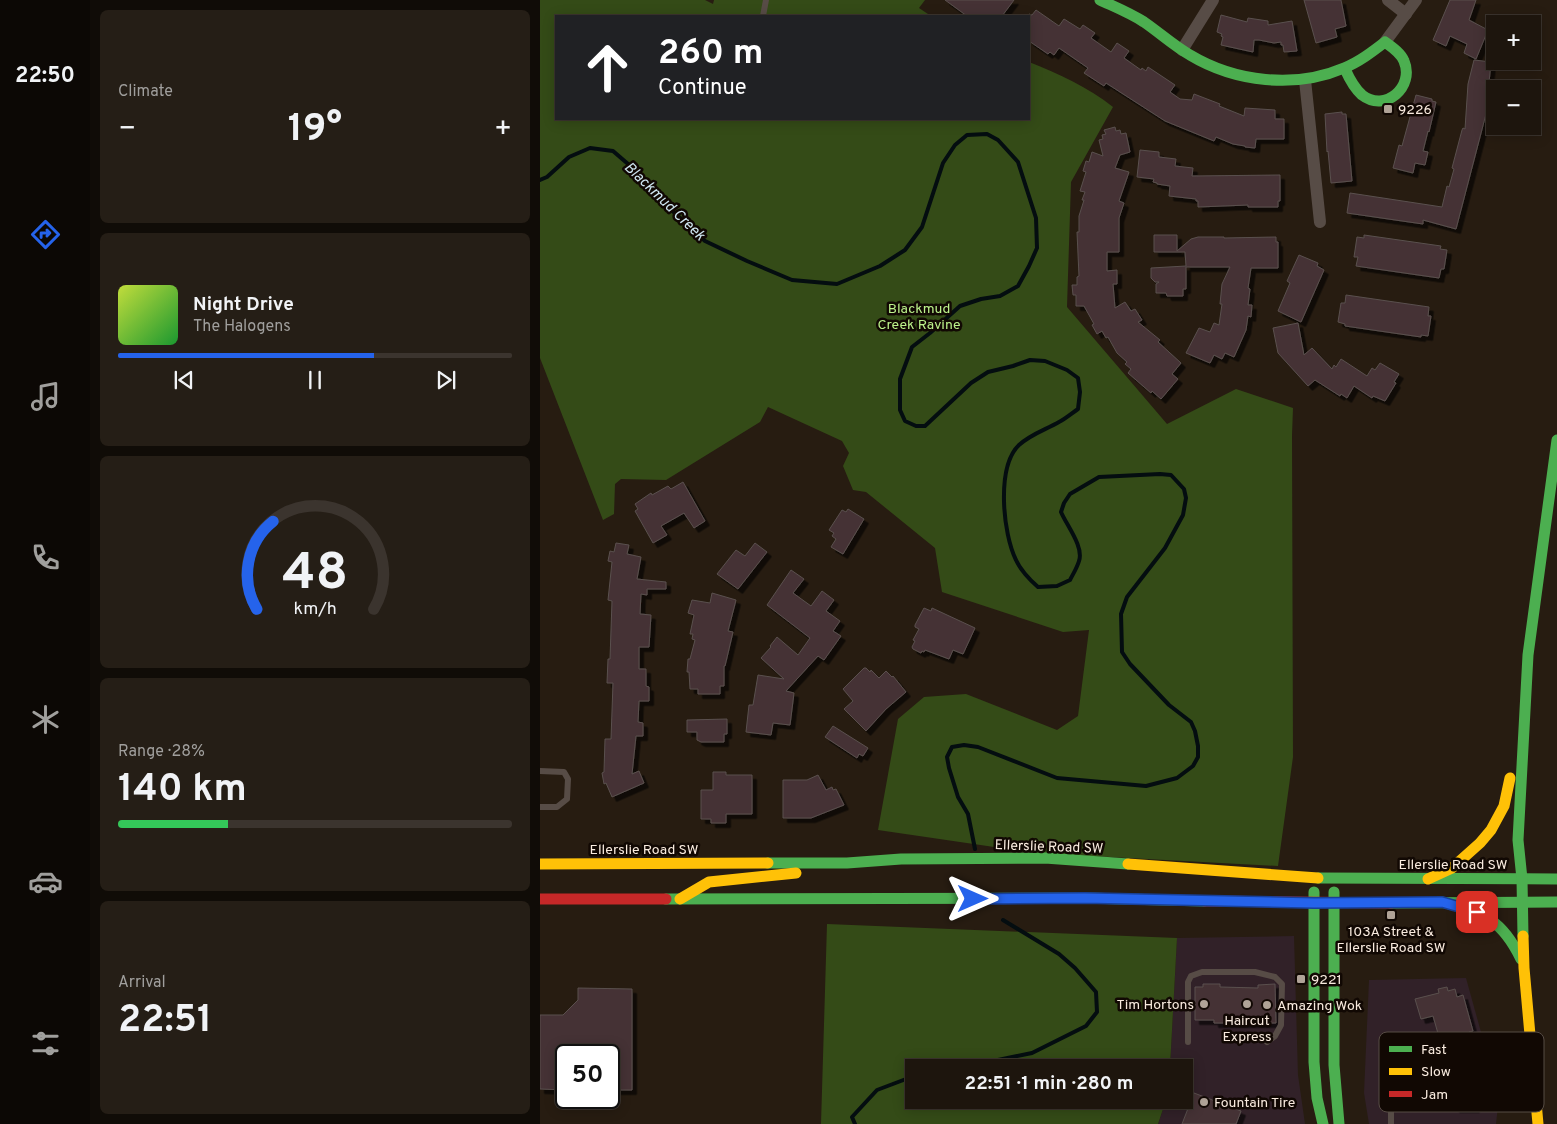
<!DOCTYPE html>
<html lang="en">
<head>
<meta charset="utf-8">
<style>
  body { margin:0; font-family:Overpass,sans-serif; background:#251e16; color:#f1f3f6; height:100vh; display:flex; flex-direction:column; font-size:19px; white-space:nowrap }
  * { box-sizing:border-box; margin:0 }
  p { font-size:16px; color:#a09f9d }
  .icon { flex:none; width:28px; height:28px; fill:none; stroke:currentColor; stroke-width:2; stroke-linecap:round; stroke-linejoin:round }
  .map { position:relative; flex:1; overflow:hidden }
  .sheet { display:flex; flex-direction:column; gap:10px; padding:10px; background:#100c07; width:450px }
  .sheet>* { flex:none }
  .banner { position:absolute; left:15px; top:15px; width:475px; height:105px; border-radius:0px; box-shadow:0 2px 12px #0003,0 0 0 1px #3b342e; background:#202124; color:#fff; overflow:hidden }
  .controls { position:absolute; left:946px; top:15px; display:grid; gap:10px }
  .controls a { display:grid; place-items:center; width:55px; height:55px; border-radius:0px; background:#1d150d; box-shadow:0 2px 12px #0003,0 0 0 1px #3b342e; font-size:25px }
  .speed { position:absolute; left:15px; top:1044px; display:flex; gap:10px; font-size:25px; font-weight:700; text-align:center }
  .speed>* { display:grid; place-content:center; width:65px; height:65px; border-radius:50%; background:#1d150d; box-shadow:0 2px 12px #0003,0 0 0 1px #3b342e; line-height:1 }
  .speed .limit { border:2px solid #111; border-radius:8px; background:#fff; color:#111 }
  .pin { position:absolute; display:grid; place-items:center; width:42px; height:42px; color:#fff; margin:-21px; border-radius:10px; box-shadow:0 2px 8px #0006 }
  .me { position:absolute; width:55px; margin:-28px; rotate:90deg; stroke-linejoin:round; filter:drop-shadow(0 0 4px #0008) }
  .turn { display:flex; align-items:center; gap:18px; height:105px; padding:0 20px; font-size:22px }
  .turn .icon { width:65px; height:65px; stroke-width:2.5 }
  .turn b { display:block; font-size:35px; line-height:42px }
  .big { font-size:38px; font-weight:700; line-height:1.1 }
  .sheet .widget { flex:1; display:flex; flex-direction:column; justify-content:center; gap:8px; min-width:0; padding:0 18px; border-radius:8px; background:#251e16 }
  .sheet .dial { align-items:center; gap:0 }
  .dial svg { height:130px; overflow:visible; fill:none; stroke:#3b342e; stroke-width:7; stroke-linecap:round; text-anchor:middle }
  .dial text { fill:#f1f3f6; stroke:none }
  .song { display:flex; align-items:center; gap:15px }
  .cover { width:60px; height:60px; border-radius:8px; background:linear-gradient(135deg,hsl(70 70% 55%),hsl(130 70% 35%)) }
  .played { height:5px; border-radius:2px; background:linear-gradient(90deg,#2563eb 65%,#3b342e 65%) }
  .keys { display:flex; justify-content:space-around; direction:ltr }
  .heat { display:flex; justify-content:space-between; align-items:center; font-size:28px; direction:ltr }
  .charge { height:8px; border-radius:4px; background:linear-gradient(90deg,#34c759 28%,#3b342e 0) }
  .trip { position:absolute; left:365px; top:1059px; width:288px; height:50px; border-radius:0px; background:#1d150d; box-shadow:0 2px 12px #0003,0 0 0 1px #3b342e; font-weight:700; line-height:50px; text-align:center }
  main { display:flex; flex:1; min-height:0 }
  .menu { display:flex; flex-direction:column; width:90px; justify-content:space-around; align-items:center; background:#0c0805; color:#a09f9d }
  .menu .icon { width:35px; height:35px }
  .menu .on { color:#2563eb }
  .menu b { font-size:22px; color:#f1f3f6 }
  .map>svg:first-child { display:block }
</style>
</head>
<body>
<main>
<nav class="menu">
<b>22:50</b>
<svg class="icon on" aria-label="directions" viewBox="0 0 24 24"><path d="M12 3l9 9-9 9-9-9zM9 14v-3h6M13 9l2 2-2 2"/></svg>
<svg class="icon" aria-label="music" viewBox="0 0 24 24"><path d="M9 18V5l10-2v13"/><circle cx="6" cy="18" r="3"/><circle cx="16" cy="16" r="3"/></svg>
<svg class="icon" aria-label="phone" viewBox="0 0 24 24"><path d="M5 4h4l2 5-3 2q2 4 5 5l2-3 5 2v4C11 20 4 13 5 4z"/></svg>
<svg class="icon" aria-label="climate" viewBox="0 0 24 24"><path d="M12 3v18M4 7l16 10M4 17L20 7"/></svg>
<svg class="icon" aria-label="car" viewBox="0 0 24 24"><path d="M5 17H2v-5l4-1 3-4h7l3 4 3 1v5h-3M9 17h6M6 11h13"/><circle cx="7" cy="17" r="2"/><circle cx="17" cy="17" r="2"/></svg>
<svg class="icon" aria-label="filters" viewBox="0 0 24 24"><path d="M4 7h16M4 17h16"/><circle cx="9" cy="7" r="2"/><circle cx="15" cy="17" r="2"/></svg>
</nav>
<section class="sheet">
<div class="widget"><p>Climate</p>
<div class="heat"><a>−</a><b class="big">19°</b><a>+</a></div>
</div>
<div class="widget">
<div class="song"><i class="cover"></i><div><b>Night Drive</b><p>The Halogens</p></div></div>
<div class="played"></div>
<div class="keys"><svg class="icon" aria-label="previous" viewBox="0 0 24 24"><path d="M18 5L8 12l10 7zM5 5v14"/></svg><svg class="icon" aria-label="pause" viewBox="0 0 24 24"><path d="M8 5v14M16 5v14"/></svg><svg class="icon" aria-label="next" viewBox="0 0 24 24"><path d="M6 5l10 7-10 7zM19 5v14"/></svg></div>
</div>
<div class="widget dial"><svg viewBox="0 0 100 80">
<path d="M14 69A42 42 0 1 1 86 69"/>
<path d="M14 69A42 42 0 0 1 24 15" stroke="#2563eb"/>
<text x="50" y="56" font-size="32" font-weight="700">48</text>
<text x="50" y="72" font-size="11">km/h</text>
</svg></div>
<div class="widget"><p>Range · 28%</p><b class="big">140 km</b><div class="charge"></div></div>
<div class="widget"><p>Arrival</p><b class="big">22:51</b></div>
</section>
<div class="map">
<svg width="1017" height="1124" viewBox="0 0 1017 1124">
  <defs>
    <filter id="shadow"><feDropShadow dx="4.5" dy="4.5" stdDeviation="0" flood-color="#0009"/></filter>
  </defs>
  <rect width="100%" height="100%" fill="#271c11"/>
  <g fill="#312128">
    <polygon points="754,936 758,1075 765,1124 618,1124 626,1100 644,1100 644,1068 630,1067 637,938"/>
    <polygon points="926,978 959,1097 956,1124 829,1124 824,1093 829,980"/>
  </g>
  <g fill="#344b17">
    <path d="M0,0h165l8,4 1,-4h211l-6,8 12,8h-375v103h473v-57c30,12 59,25 84,45l-42,75 -4,125 100,117 69,-35 57,19 -1,27 1,322 -15,109 -243,-13 -157,-23 20,-111 26,-22 42,-3 91,36 21,-14 11,-86 -26,2 -121,-40 -7,-44 -69,-56 -13,-2 -10,-24 6,-13 -7,-12 -74,-34 -8,15 -94,58 -45,-1 -6,5 -1,30 -11,6 -63,-162z"/>
    <polygon points="287,924 637,938 630,1067 374,1068 374,1100 626,1100 618,1124 281,1124"/>
  </g>
  <g fill="none" stroke-linecap="round" stroke-linejoin="round">
    <g stroke="#040d10" stroke-width="4">
      <path d="M0,180l7,-3 22,-20 21,-9 23,3 22,19 30,34 40,37 42,20 45,19 45,4 43,-18 25,-16 17,-23 21,-64 12,-18 12,-10 20,-1 11,6 20,22 18,56 1,30 -8,18 -11,20 -18,10 -19,3 -21,7 -30,27 -18,14 -12,32v31l5,11 11,5h9l46,-43 17,-11 25,-6 17,-6 15,1 22,9 11,8 2,14 -2,17c-6,4 -13,10 -19,13 -14,8 -28,12 -40,23 -23,22 -16,89 -3,115 5,11 13,19 22,27l19,-1 13,-6c3,-6 7,-12 9,-19 5,-14 -12,-35 -18,-49l3,-9 6,-9 29,-17 61,-3 11,1 13,14 2,9 -3,17 -18,33 -38,49 -6,17 1,38 8,12 39,41 22,17 4,9 3,15v11l-5,9 -16,12 -31,8 -89,-8 -79,-31 -14,-2 -12,2 -5,10 2,11 9,29 10,17 7,35"/>
      <polyline points="394,1068 421,1063 458,1060 492,1053 546,1026 557,1012 556,992 535,968 519,954 463,920"/>
      <polyline points="315,1124 312,1117 337,1090 374,1076"/>
    </g>
  </g>
  <g fill="#453235" stroke="#5a504e" filter="url(#shadow)">
    <polygon points="405,0 474,0 462,16 427,16"/>
    <polygon points="764,0 801,0 806,26 795,29 797,37 776,43"/>
    <polygon points="910,0 936,0 929,20 948,30 936,59 924,53 927,44 910,36 906,46 893,40"/>
    <polygon points="496,10 519,26 524,19 540,29 543,25 555,33 551,38 571,52 577,43 589,51 584,58 601,70 602,68 606,71 608,67 635,85 630,92 640,99 652,100 654,94 680,104 679,106 704,116 705,108 735,110 735,119 744,119 744,139 716,139 715,148 705,147 705,146 693,144 676,137 674,141 625,121 566,83 564,86 544,73 548,68 519,48 514,55 510,52 508,54 489,41 489,14 492,15"/>
    <polygon points="681,15 707,22 708,18 728,21 728,25 752,21 757,51 744,52 743,45 741,45 741,42 734,43 719,40 714,40 713,52 681,45 683,37 681,36 682,34 677,32"/>
    <polygon points="934,60 951,62 946,114 916,229 883,220 883,224 807,213 810,193 902,207 907,186 909,187 914,169 912,168 922,130 923,128 925,129 928,84"/>
    <polygon points="876,95 892,99 892,101 896,102 889,132 888,131 883,151 888,152 885,165 875,163 873,173 853,168 859,145 862,146"/>
    <polygon points="802,112 802,114 806,114 812,181 791,183 788,151 787,152 785,114"/>
    <polygon points="575,127 576,131 580,130 581,134 586,133 590,152 580,155 575,168 589,172 579,201 584,203 579,218 579,252 567,252 567,271 577,270 577,284 573,284 575,308 585,302 591,311 595,309 602,320 598,322 620,340 618,342 641,363 632,374 638,379 621,399 612,391 611,393 588,373 591,369 585,364 587,362 577,353 568,337 566,338 562,331 557,334 552,325 554,324 544,306 536,306 536,295 533,295 532,285 537,285 537,277 539,276 537,232 539,232 539,216 544,200 542,200 545,192 540,191 546,172 543,171 546,161 549,162 552,152 563,156 559,140 563,139 562,135 566,134 564,130"/>
    <polygon points="600,150 619,152 619,157 636,159 635,166 653,168 652,176 740,175 740,201 738,201 738,207 708,207 708,205 658,207 658,201 656,201 656,199 629,196 630,186 617,184 617,183 613,182 614,179 597,177"/>
    <polygon points="614,235 637,235 637,251 651,239 658,237 684,237 684,238 736,237 736,242 738,242 738,268 711,268 708,288 710,289 708,305 712,305 711,317 708,316 706,330 694,357 685,353 682,359 674,355 670,363 646,353 659,328 670,332 674,323 679,325 682,304 680,304 682,284 690,267 646,267 646,289 643,289 643,296 627,296 626,293 616,293 616,284 619,282 615,282 611,278 611,268 646,266 645,252 614,252"/>
    <polygon points="824,235 901,246 900,249 907,250 904,269 901,269 899,278 816,266 818,257 814,257 817,237 824,238"/>
    <polygon points="759,255 778,263 777,266 784,270 761,322 738,311 750,283 747,281"/>
    <polygon points="806,295 889,307 888,316 891,316 888,336 881,335 881,337 805,326 805,324 798,322 801,303 805,303"/>
    <polygon points="758,323 764,355 772,348 792,369 794,365 796,367 801,359 827,376 832,368 835,370 840,363 859,374 854,382 856,383 845,401 833,396 832,398 814,386 807,398 801,394 800,396 775,380 768,386 738,353 733,328"/>
    <polygon points="143,482 165,521 154,528 144,513 121,526 127,535 113,543 95,511 98,509 95,504 111,493 112,495 128,486 131,489"/>
    <polygon points="308,509 324,519 303,554 291,547 296,539 292,536 294,533 289,530 302,510 306,512"/>
    <polygon points="76,543 89,545 87,554 101,557 97,579 126,582 126,589 107,589 107,595 101,594 100,614 111,615 109,647 99,647 99,669 106,669 106,686 109,687 109,701 99,701 98,722 103,723 103,736 96,736 92,774 99,771 104,783 72,797 66,783 64,784 62,773 64,772 65,739 71,739 73,683 67,683 68,659 70,659 72,601 68,600 72,562 68,561 70,551 74,552"/>
    <polygon points="215,543 227,552 198,589 177,574 196,550 205,556"/>
    <polygon points="251,570 264,579 253,593 271,606 282,591 294,600 286,611 300,621 293,631 301,636 284,660 278,656 246,691 254,693 250,725 233,723 231,735 206,732 209,705 213,705 218,675 244,679 221,658 231,647 230,646 237,637 258,655 270,638 227,605"/>
    <polygon points="172,593 196,600 188,631 193,632 185,666 184,666 184,686 180,686 180,694 158,694 158,689 150,689 149,672 147,672 148,659 150,659 155,640 152,639 153,634 150,634 154,615 148,613 152,600 170,603"/>
    <polygon points="384,608 391,611 392,608 435,628 423,654 413,650 409,659 385,650 384,652 382,651 381,653 373,649 372,647 375,641 373,640 379,629 375,627 375,625"/>
    <polygon points="324,668 326,668 330,672 331,670 339,678 346,671 352,677 353,676 366,692 346,709 326,731 304,709 313,701 303,689"/>
    <polygon points="187,719 187,734 184,734 184,742 161,742 157,740 157,732 147,732 147,720"/>
    <polygon points="293,726 328,748 323,756 319,754 317,758 285,737"/>
    <polygon points="173,772 186,772 186,775 212,775 212,814 186,814 186,823 171,823 171,819 161,819 161,790 173,790"/>
    <polygon points="278,775 286,790 292,787 293,790 296,789 304,805 271,818 243,818 243,780 267,780"/>
    <polygon points="663,984 680,984 680,987 718,988 718,985 735,984 736,1023 674,1023 674,1020 655,1020 655,987 663,987"/>
    <polygon points="907,987 908,991 915,989 917,997 923,995 933,1031 929,1032 935,1053 935,1108 915,1108 915,1105 904,1105 904,1066 897,1067 896,1052 878,1058 875,1048 893,1043 892,1039 899,1037 893,1016 881,1019 875,999 899,993 898,989"/>
    <polygon points="38,988 92,989 92,1090 69,1090 69,1055 26,1055 26,1090 0,1089 0,1015 23,1015 38,1000"/>
    <polygon points="654,1093 701,1111 696,1124 642,1124"/>
  </g>
  <g fill="none" stroke-linecap="round" stroke-linejoin="round">
    <g stroke="#574c46" stroke-width="6">
      <polyline points="223,16 226,0"/>
      <polyline points="0,771 24,772 28,779 27,799 17,807 0,807"/>
      <polyline points="648,1042 648,982 651,976 662,972 715,972 735,977 742,984 741,1025 735,1036 727,1042"/>
      <polyline points="851,1098 851,1124"/>
    </g>
    <g stroke="#574c46" stroke-width="12">
      <polyline points="848,0 866,14"/>
      <polyline points="845,42 876,0"/>
      <polyline points="642,50 673,0"/>
      <polyline points="765,80 780,222"/>
    </g>
    <g stroke="#4caf50" stroke-width="11">
      <path d="M560,0c15,7 30,13 44,22 16,11 30,24 46,33 45,27 105,34 154,13 15,-6 28,-16 41,-26 7,5 16,11 19,19 11,26 -19,52 -42,34 -8,-7 -13,-17 -17,-26"/>
      <polyline points="228,863 307,863 361,859 505,858 588,864"/>
      <polyline points="778,878 1017,879"/>
      <polyline points="774,892 774,1062 777,1098 783,1124"/>
      <polyline points="794,892 794,1065 799,1124"/>
      <polyline points="126,899 545,898 664,901"/>
      <path d="M902,902c42,12 59,16 79,57"/>
      <polyline points="851,903 1017,902"/>
      <polyline points="983,936 982,879 978,840 988,655 1017,440"/>
    </g>
    <g stroke="#ffc107" stroke-width="11">
      <polyline points="0,864 228,863"/>
      <polyline points="588,864 778,878"/>
      <polyline points="888,879 912,868 940,843 951,830 964,806 970,778"/>
      <polyline points="140,899 169,882 256,873"/>
      <polyline points="983,936 984,968 998,1124"/>
    </g>
    <g stroke="#c62828" stroke-width="11">
      <polyline points="0,899 126,899"/>
      <polyline points="664,901 851,903"/>
    </g>
  </g>
  <g fill="none" stroke-linecap="round" stroke-linejoin="round">
    <defs>
      <polyline id="route" points="433,899 545,898 774,903 902,902 937,912"/>
    </defs>
    <use href="#route" stroke="#184099" stroke-width="12"/>
    <use href="#route" stroke="#2563eb" stroke-width="9"/>
  </g>
  <g fill="#b0a397" stroke="#110803" stroke-width="2">
    <rect x="843" y="104" width="10" height="10" rx="2.5"/>
    <rect x="846" y="910" width="10" height="10" rx="2.5"/>
    <rect x="756" y="974" width="10" height="10" rx="2.5"/>
    <circle cx="664" cy="1004" r="5"/>
    <circle cx="707" cy="1004" r="5"/>
    <circle cx="727" cy="1005" r="5"/>
    <circle cx="664" cy="1102" r="5"/>
  </g>
  <g text-anchor="middle" stroke-width="5" stroke-linejoin="round" paint-order="stroke">
    <g font-size="14" fill="#f9ebdf" stroke="#110803" text-anchor="start">
      <text x="858" y="114">9226</text>
      <text x="851" y="936" text-anchor="middle">103A Street &amp;<tspan x="851" dy="16">Ellerslie Road SW</tspan></text>
      <text x="771" y="984">9221</text>
      <text x="654" y="1009" text-anchor="end">Tim Hortons</text>
      <text x="737" y="1010">Amazing Wok</text>
      <text x="707" y="1025" text-anchor="middle">Haircut<tspan x="707" dy="16">Express</tspan></text>
      <text x="674" y="1107">Fountain Tire</text>
    </g>
    <g font-size="14" fill="#bcf28b" stroke="#110803">
      <text x="379" y="313">Blackmud<tspan x="379" dy="16">Creek Ravine</tspan></text>
    </g>
    <g font-size="14" fill="#f9ebdf" stroke="#110803">
      <text transform="translate(509 846) rotate(2)" y="5">Ellerslie Road SW</text>
      <text x="104" y="854">Ellerslie Road SW</text>
      <text x="913" y="869">Ellerslie Road SW</text>
    </g>
    <g font-size="15" font-style="italic" fill="#d0e7f2" stroke="#110803">
      <text transform="translate(125 201) rotate(44)" y="5">Blackmud Creek</text>
    </g>
  </g>
  <rect x="839" y="1032" width="165" height="80" rx="8" fill="#110803" stroke="#574c45" stroke-width="1"/>
  <rect x="849" y="1046" width="23" height="6" fill="#4caf50"/>
  <rect x="849" y="1068" width="23" height="7" fill="#ffc107"/>
  <rect x="849" y="1091" width="23" height="6" fill="#c62828"/>
  <g font-size="14" fill="#f9ebdf">
    <text x="881" y="1054">Fast</text>
    <text x="881" y="1076">Slow</text>
    <text x="881" y="1099">Jam</text>
  </g>
</svg>
<div class="controls">
<a>+</a>
<a>−</a>
</div>
<div class="speed"><div class="limit">50</div></div>
<div class="pin" style="left:937px;top:912px;background:#d93025"><svg class="icon" aria-label="arrive" viewBox="0 0 24 24"><path d="M6 21V4h12l-3 4 3 4H6"/></svg></div>
<svg class="me" style="left:433px;top:899px" viewBox="-20 -20 40 40"><path d="M0-17L14 15 0 8-14 15z" fill="#2563eb" stroke="#fff" stroke-width="4"/></svg>
<div class="trip">22:51 · 1 min · 280 m</div>
<div class="banner">
<div class="turn"><svg class="icon" aria-label="ahead" viewBox="0 0 24 24"><path d="M12 20V5M6 11l6-6 6 6"/></svg><div><b>260 m</b>Continue</div></div>
</div>
</div>
</main>
</body>
</html>
